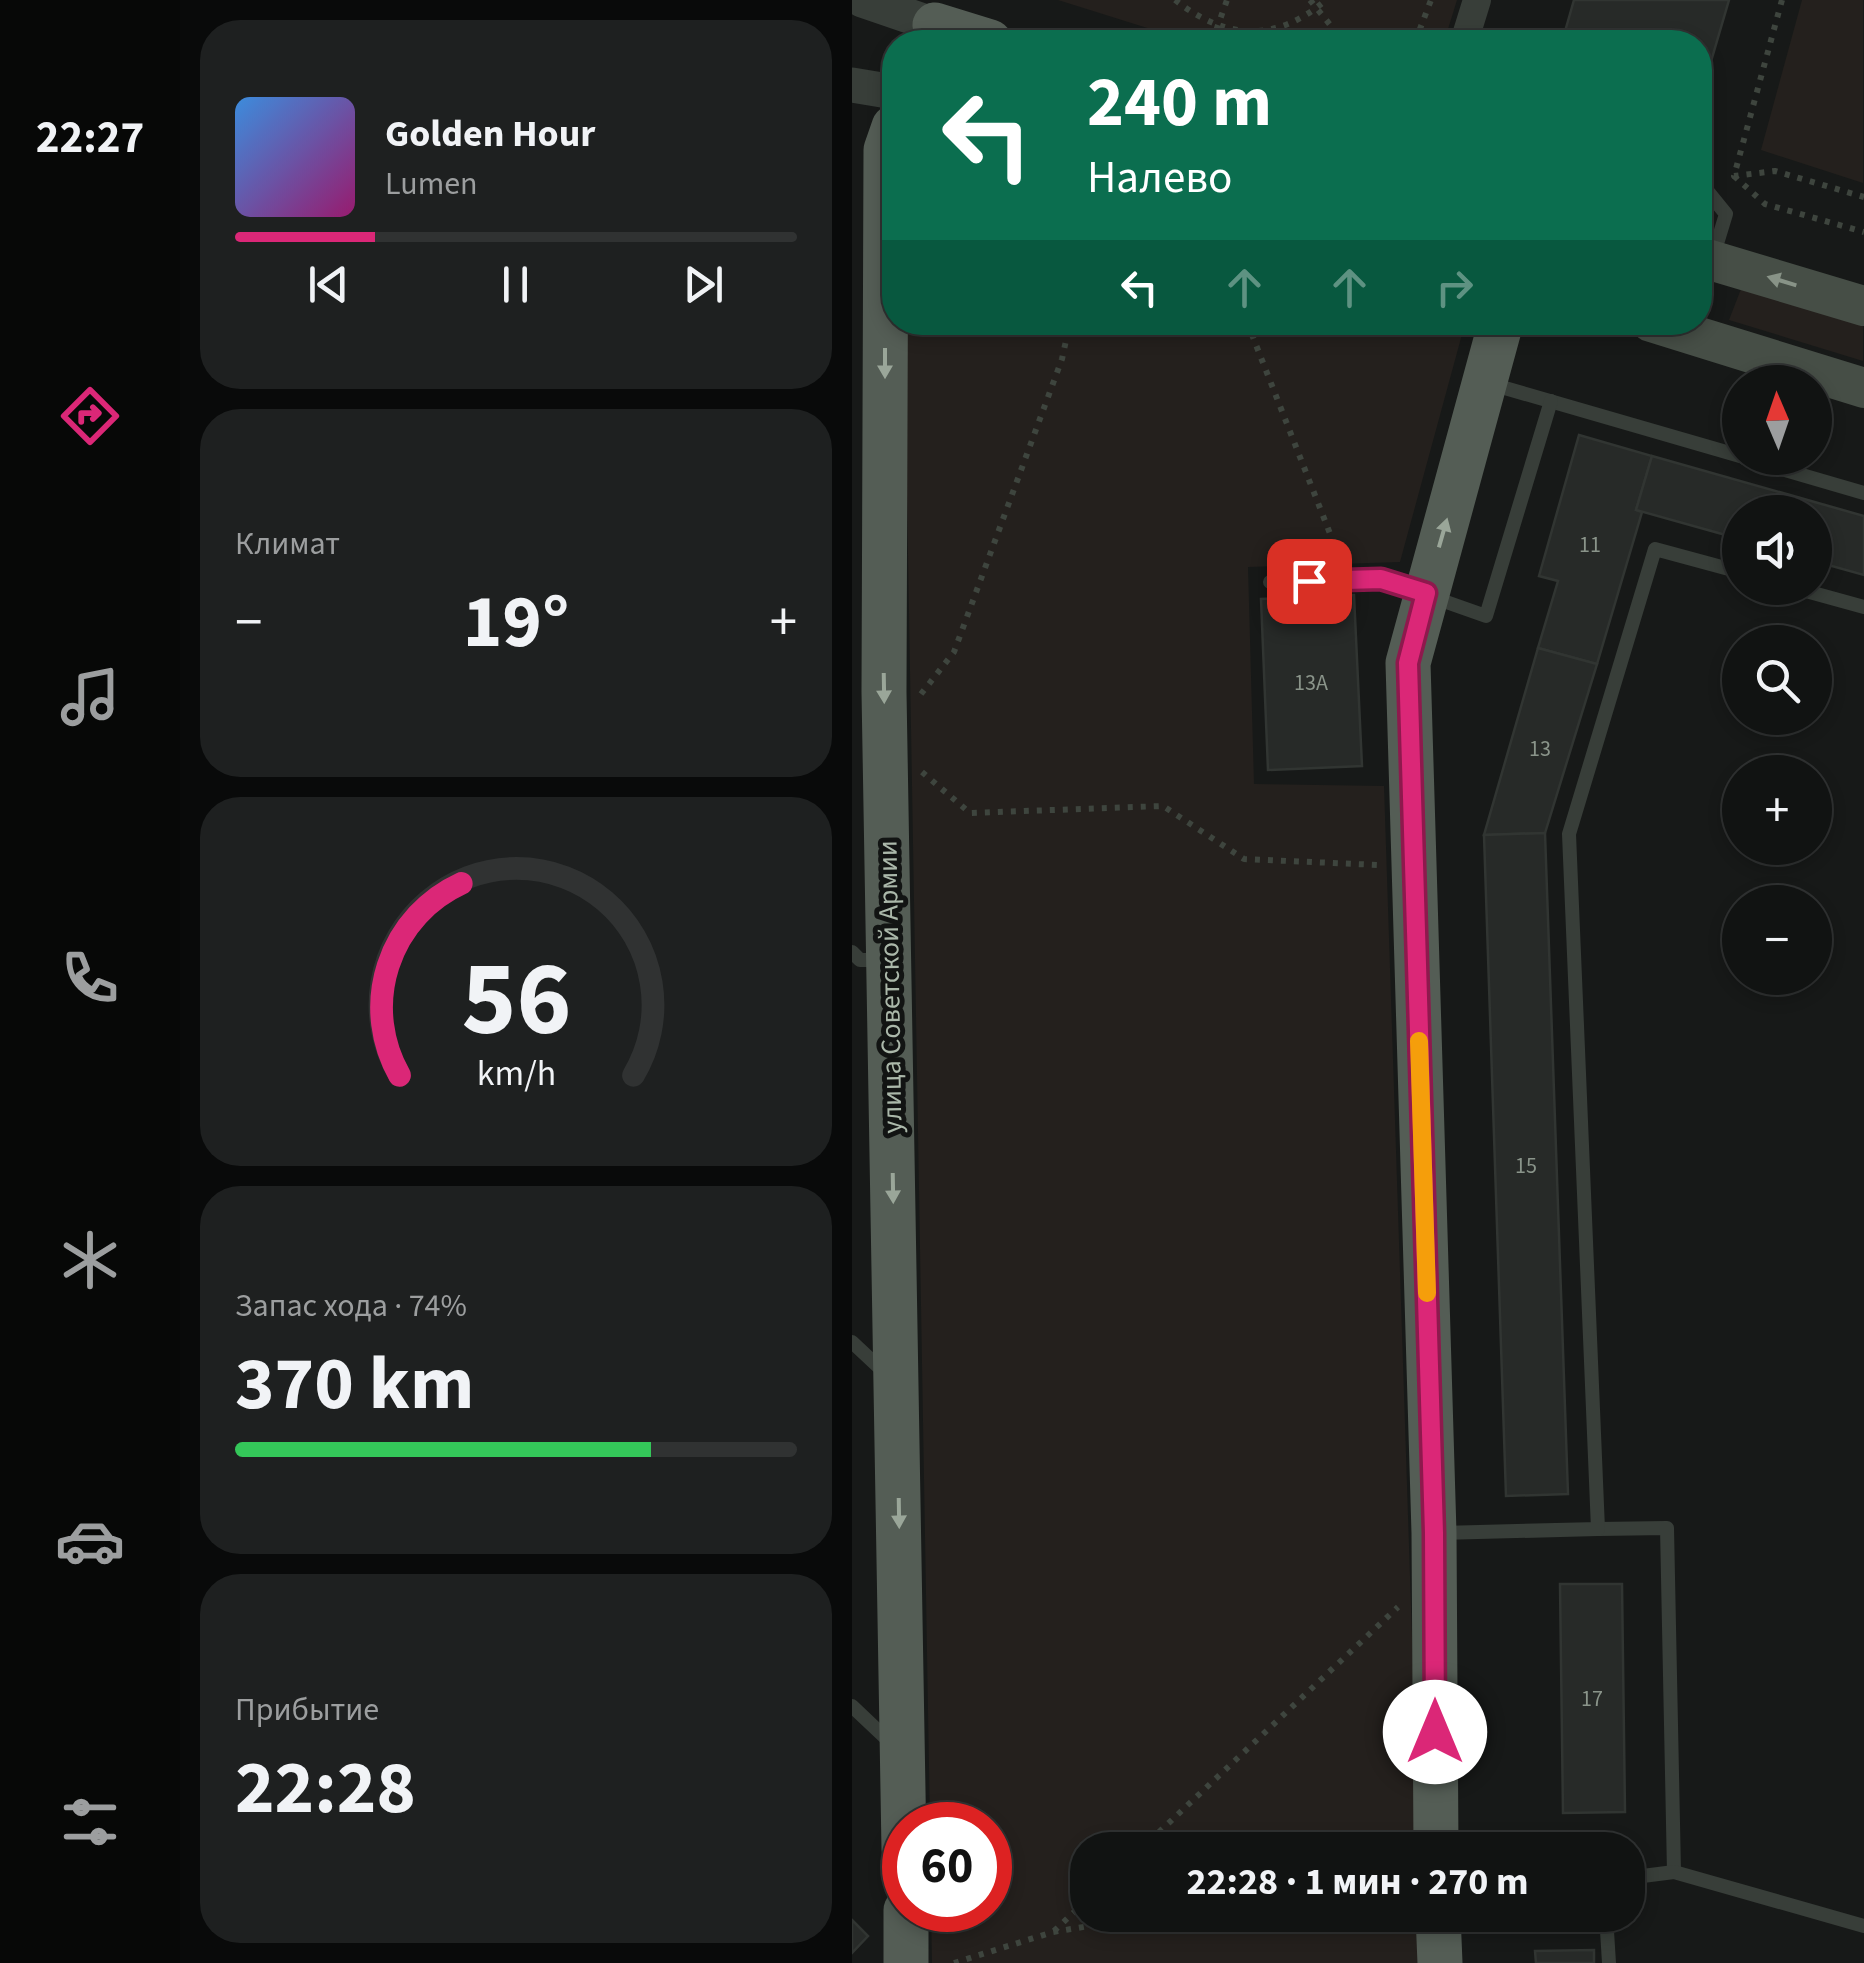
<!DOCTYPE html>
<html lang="ru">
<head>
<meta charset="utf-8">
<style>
  body { margin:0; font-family:"Source Sans 3",sans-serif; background:#1e2020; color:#f1f3f6; height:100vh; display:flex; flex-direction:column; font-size:38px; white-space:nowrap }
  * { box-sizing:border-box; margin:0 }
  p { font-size:32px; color:#9c9e9f }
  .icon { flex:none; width:55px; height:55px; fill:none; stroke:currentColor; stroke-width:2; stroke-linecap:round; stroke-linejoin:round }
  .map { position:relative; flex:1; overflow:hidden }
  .sheet { display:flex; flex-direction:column; gap:20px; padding:20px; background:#090a0a; width:672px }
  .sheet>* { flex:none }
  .guide { position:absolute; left:30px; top:30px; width:830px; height:305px; border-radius:40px; box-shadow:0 5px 15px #0003,0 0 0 2px #303232; background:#0b6e4f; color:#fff; overflow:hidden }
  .needle { width:65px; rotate:358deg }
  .fabs { position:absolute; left:870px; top:365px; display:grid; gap:20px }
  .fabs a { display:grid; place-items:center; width:110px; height:110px; border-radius:50%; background:#111312; box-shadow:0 5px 15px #0003,0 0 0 2px #303232; font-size:50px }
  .speed { position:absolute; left:30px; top:1802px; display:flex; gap:20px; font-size:50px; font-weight:700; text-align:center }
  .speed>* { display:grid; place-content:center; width:130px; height:130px; border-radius:50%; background:#111312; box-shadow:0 5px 15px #0003,0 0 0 2px #303232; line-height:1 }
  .speed .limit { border:15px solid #d22; background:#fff; color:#111 }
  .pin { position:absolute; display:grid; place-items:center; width:85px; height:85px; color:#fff; margin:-42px; border-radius:20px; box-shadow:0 5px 15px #0006 }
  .me { position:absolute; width:110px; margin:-55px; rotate:0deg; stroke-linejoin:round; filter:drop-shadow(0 0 8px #0008) }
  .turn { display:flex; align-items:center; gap:35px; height:210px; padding:0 40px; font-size:45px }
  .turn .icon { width:130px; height:130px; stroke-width:2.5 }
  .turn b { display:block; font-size:70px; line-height:85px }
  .lanes { display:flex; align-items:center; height:95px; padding:0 40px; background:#0003; justify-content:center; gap:50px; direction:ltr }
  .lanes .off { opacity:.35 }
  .big { font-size:75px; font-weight:700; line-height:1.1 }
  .sheet .widget { flex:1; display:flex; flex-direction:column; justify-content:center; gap:15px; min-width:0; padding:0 35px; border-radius:40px; background:#1e2020 }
  .sheet .dial { align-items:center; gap:0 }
  .dial svg { height:260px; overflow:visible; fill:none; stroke:#303232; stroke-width:7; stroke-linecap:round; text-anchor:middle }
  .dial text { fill:#f1f3f6; stroke:none }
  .song { display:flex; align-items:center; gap:30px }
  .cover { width:120px; height:120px; border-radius:15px; background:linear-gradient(135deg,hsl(210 70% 55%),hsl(320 70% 35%)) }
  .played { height:10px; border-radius:5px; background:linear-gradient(90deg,#db2777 25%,#303232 25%) }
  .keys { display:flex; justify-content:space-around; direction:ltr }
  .heat { display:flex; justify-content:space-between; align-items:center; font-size:55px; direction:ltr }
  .charge { height:15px; border-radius:8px; background:linear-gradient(90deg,#34c759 74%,#303232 0) }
  .trip { position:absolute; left:218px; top:1832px; width:575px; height:100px; border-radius:40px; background:#111312; box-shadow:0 5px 15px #0003,0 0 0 2px #303232; font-weight:700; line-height:100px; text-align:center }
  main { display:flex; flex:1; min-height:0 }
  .tabs { display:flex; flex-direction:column; width:180px; justify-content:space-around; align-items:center; background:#070807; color:#9c9e9f }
  .tabs .icon { width:70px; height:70px }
  .tabs .selected { color:#db2777 }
  .tabs b { font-size:45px; color:#f1f3f6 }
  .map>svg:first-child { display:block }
</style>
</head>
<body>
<main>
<nav class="tabs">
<b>22:27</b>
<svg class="icon selected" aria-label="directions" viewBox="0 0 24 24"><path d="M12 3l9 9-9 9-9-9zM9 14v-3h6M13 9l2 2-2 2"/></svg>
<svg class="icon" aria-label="music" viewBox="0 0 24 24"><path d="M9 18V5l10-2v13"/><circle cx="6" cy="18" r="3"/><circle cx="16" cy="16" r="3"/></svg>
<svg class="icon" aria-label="phone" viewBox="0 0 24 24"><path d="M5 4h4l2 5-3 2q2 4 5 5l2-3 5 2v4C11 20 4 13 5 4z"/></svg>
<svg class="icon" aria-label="climate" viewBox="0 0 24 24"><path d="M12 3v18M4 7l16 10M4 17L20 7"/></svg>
<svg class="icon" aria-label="car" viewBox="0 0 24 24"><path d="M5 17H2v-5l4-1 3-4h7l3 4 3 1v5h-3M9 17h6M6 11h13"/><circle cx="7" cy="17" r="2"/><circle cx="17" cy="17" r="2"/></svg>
<svg class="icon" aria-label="filters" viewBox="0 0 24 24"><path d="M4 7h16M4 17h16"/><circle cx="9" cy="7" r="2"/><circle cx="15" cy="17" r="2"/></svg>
</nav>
<section class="sheet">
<div class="widget">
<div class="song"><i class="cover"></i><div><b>Golden Hour</b><p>Lumen</p></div></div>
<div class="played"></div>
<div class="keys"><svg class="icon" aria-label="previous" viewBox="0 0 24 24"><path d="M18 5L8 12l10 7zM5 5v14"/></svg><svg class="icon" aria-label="pause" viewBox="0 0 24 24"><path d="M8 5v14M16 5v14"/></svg><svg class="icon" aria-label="next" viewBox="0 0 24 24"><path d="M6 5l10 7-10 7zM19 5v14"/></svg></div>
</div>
<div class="widget"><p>Климат</p>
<div class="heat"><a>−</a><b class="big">19°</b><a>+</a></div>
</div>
<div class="widget dial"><svg viewBox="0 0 100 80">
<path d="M14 69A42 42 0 1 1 86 69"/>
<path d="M14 69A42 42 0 0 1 33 10" stroke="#db2777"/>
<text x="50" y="56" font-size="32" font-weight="700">56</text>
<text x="50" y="72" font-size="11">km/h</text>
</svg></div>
<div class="widget"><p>Запас хода · 74%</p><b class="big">370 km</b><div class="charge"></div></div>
<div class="widget"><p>Прибытие</p><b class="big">22:28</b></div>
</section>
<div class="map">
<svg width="1012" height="1963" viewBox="0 0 1012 1963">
  <rect width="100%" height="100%" fill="#171918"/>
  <g fill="#24201d">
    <polygon points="206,0 605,0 592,42 340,42"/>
    <polygon points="950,0 1011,0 1011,183 909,150"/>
    <polygon points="889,289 1011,325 1011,361 877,320"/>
    <polygon points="599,322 612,327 548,562 396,567 402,784 532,786 567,1850 235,1850 235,1915 569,1915 571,1963 80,1963 79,1910 138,1910 138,1825 78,1825 52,323"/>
  </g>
  <g fill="#272a28" stroke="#313532" stroke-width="2.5">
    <polygon points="722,0 877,0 848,99 848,42 710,42"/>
    <polygon points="727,435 800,456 784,510 790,512 745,664 686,648 706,581 687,576"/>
    <polygon points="800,456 1012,516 1012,575 962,561 962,512 888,512 888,539 784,510"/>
    <polygon points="502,595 510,766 416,770 409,599"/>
    <polygon points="686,648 745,664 693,833 632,835"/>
    <polygon points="693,833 716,1494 654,1496 632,835"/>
    <polygon points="708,1584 770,1584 773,1812 711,1813"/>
    <polygon points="0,1920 16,1936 0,1953"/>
    <polygon points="742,1950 742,1963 684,1963 683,1951"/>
  </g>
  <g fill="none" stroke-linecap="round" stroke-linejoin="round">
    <g stroke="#3e453e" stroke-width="6" stroke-dasharray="5 8" stroke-linecap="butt">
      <path d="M323,0c51,40 101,43 151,0"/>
      <polyline points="458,0 492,42"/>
      <polyline points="930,0 882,176 923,171 1012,197"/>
      <polyline points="360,42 375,0"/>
      <polyline points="563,42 579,0"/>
      <polyline points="882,176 913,204 1012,232"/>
      <polyline points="395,322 488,559"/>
      <polyline points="69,694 102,652 210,359 218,322"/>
      <polyline points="70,772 118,813 311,806 392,859 526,865"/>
      <polyline points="288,1850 546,1607"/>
      <polyline points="202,1931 235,1900"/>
      <polyline points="102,1963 201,1932 304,1915"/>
    </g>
    <g stroke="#383e39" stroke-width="14">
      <polyline points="848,182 874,214 860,260"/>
      <polyline points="639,384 888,456"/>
      <polyline points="892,458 1012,493"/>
      <polyline points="418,582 529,579 634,616 699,401"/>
      <polyline points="943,588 1012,607"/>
      <polyline points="0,952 8,960 31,960"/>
      <polyline points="0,1342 32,1372"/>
      <polyline points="746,1529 815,1528 822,1872"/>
      <polyline points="588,1533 746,1529 717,834 803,549 888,572"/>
      <polyline points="0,1706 39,1743"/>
      <polyline points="775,1878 822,1872 1012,1926"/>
      <polyline points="754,1915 757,1963"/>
    </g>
    <polyline stroke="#383e39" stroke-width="28" points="612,42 625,0"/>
    <g stroke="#383e39" stroke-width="35">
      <polyline points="10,0 83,25"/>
      <polyline points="0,85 42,92"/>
    </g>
    <g stroke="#464e46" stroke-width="40">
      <polyline points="848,257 1012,306"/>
      <polyline points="799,322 1012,388"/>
    </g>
    <g stroke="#545d55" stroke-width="45">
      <polyline points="83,25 138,42"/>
      <polyline points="42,127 34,150 32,692 52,1849"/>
      <polyline points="584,1850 582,1533 556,663 649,322"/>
      <polyline points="54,1910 54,1963"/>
      <polyline points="586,1915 588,1963"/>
    </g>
  </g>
  <defs><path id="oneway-solid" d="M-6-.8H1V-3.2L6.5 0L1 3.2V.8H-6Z" transform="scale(2.5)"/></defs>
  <use fill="#889387" href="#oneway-solid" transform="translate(930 281) rotate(-163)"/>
  <g fill="#9aa699">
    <use href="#oneway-solid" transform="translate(33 363) rotate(90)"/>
    <use href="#oneway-solid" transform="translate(591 533) rotate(-74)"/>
    <use href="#oneway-solid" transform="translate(32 688) rotate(89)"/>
    <use href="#oneway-solid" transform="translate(41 1188) rotate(89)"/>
    <use href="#oneway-solid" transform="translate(47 1513) rotate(89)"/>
  </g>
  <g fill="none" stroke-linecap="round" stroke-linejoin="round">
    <defs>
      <polyline id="route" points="457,581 529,579 574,593 556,663 582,1533 583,1732"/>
    </defs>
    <use href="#route" stroke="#8e194d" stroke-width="25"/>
    <use href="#route" stroke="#db2777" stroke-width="18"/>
    <polyline stroke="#f59e0b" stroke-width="18" points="567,1041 575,1293"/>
  </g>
  <g text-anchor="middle" stroke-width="10" stroke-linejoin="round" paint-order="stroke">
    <g font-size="22" fill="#8a948a">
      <text x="738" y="552">11</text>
      <text x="459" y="690">13А</text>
      <text x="688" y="756">13</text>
      <text x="674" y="1173">15</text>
      <text x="740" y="1706">17</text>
    </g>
    <g font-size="28" fill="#abb8aa" stroke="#121413">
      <text transform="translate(37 987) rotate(-91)" y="10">улица Советской Армии</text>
    </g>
  </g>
</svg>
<div class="fabs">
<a><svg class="needle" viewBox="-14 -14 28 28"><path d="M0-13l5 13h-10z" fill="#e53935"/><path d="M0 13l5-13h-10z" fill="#9c9e9f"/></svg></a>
<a><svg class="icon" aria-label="sound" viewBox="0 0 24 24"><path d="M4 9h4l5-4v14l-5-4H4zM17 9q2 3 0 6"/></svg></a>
<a><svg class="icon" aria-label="search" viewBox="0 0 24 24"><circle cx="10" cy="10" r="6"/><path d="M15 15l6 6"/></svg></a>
<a>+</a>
<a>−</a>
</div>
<div class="speed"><div class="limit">60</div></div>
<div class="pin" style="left:457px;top:581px;background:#d93025"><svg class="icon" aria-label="arrive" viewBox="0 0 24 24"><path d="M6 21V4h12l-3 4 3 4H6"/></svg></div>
<svg class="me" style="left:583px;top:1732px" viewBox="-20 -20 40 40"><circle r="19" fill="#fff"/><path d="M0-13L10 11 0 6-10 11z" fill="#db2777"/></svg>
<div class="trip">22:28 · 1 мин · 270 m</div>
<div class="guide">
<div class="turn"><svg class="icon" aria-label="left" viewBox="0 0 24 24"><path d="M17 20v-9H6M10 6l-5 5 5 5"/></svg><div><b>240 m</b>Налево</div></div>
<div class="lanes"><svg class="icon" aria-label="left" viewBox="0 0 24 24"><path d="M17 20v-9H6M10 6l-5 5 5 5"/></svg><svg class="icon off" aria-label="ahead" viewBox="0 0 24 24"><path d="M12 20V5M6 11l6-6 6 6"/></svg><svg class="icon off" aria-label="ahead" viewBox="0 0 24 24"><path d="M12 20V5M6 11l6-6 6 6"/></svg><svg class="icon off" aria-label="right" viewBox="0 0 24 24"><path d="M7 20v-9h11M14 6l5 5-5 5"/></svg></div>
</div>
</div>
</main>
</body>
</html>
